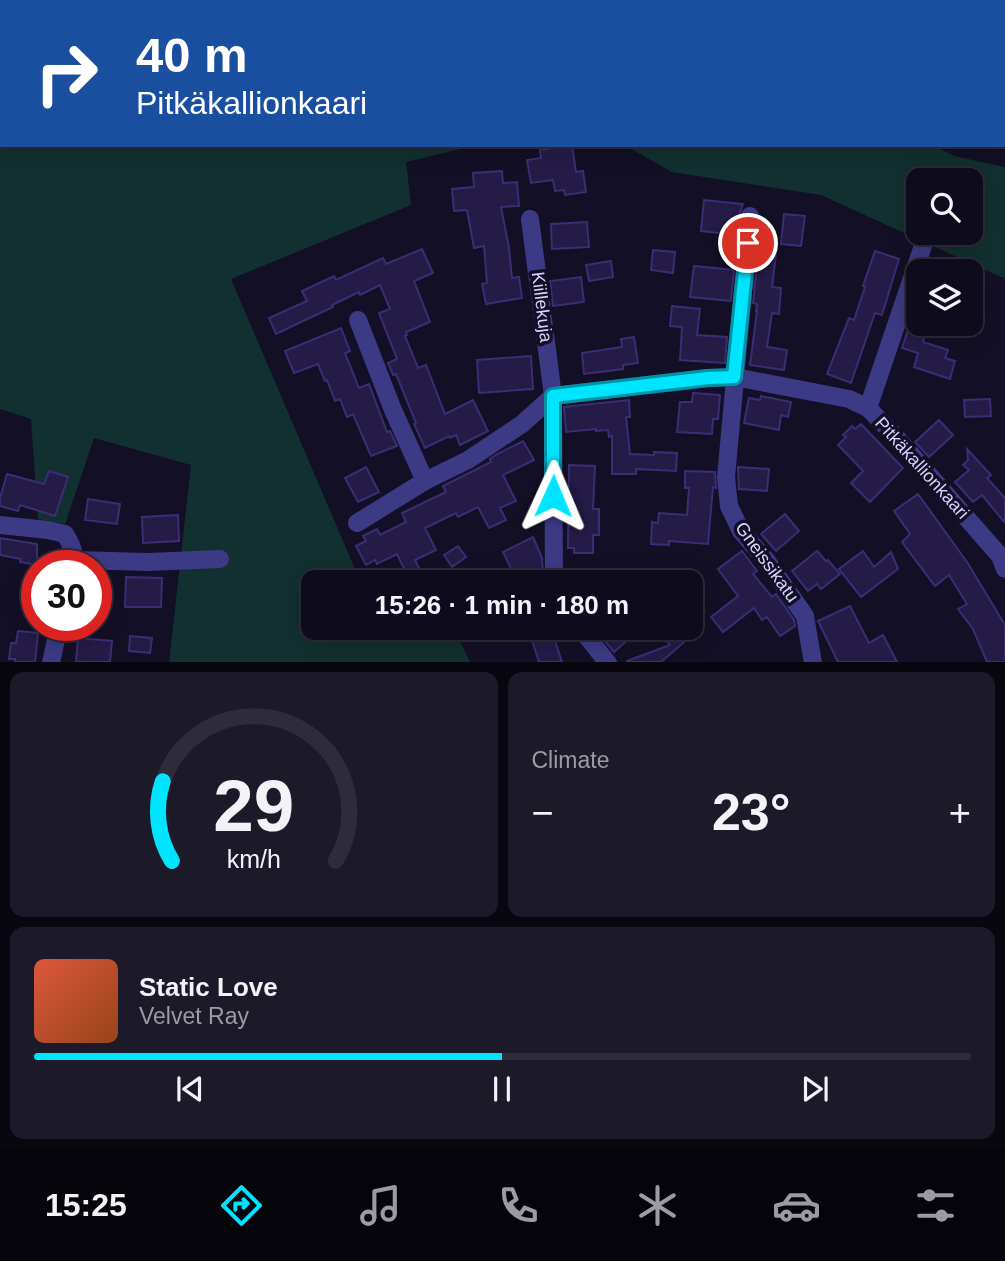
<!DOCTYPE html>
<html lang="en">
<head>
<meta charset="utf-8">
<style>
  body { margin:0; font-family:Helvetica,sans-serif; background:#1c1929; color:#f1f3f6; height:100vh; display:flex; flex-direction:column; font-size:26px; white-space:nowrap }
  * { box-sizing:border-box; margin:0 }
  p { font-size:23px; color:#9b9ba3 }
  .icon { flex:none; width:38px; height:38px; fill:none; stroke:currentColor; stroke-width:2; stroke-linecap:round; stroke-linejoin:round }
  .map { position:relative; height:662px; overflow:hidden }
  .panel { display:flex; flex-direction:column; gap:10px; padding:10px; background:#08060f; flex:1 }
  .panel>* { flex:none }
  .guide { position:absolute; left:0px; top:0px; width:1006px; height:147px; box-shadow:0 4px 18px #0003,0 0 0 2px #2e2b3b; background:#1a4fa0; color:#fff; overflow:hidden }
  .buttons { position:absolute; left:906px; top:168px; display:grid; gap:14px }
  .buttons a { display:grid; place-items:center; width:77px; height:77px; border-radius:14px; background:#0e0b1c; box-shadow:0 4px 18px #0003,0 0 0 2px #2e2b3b; font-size:35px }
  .speed { position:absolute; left:21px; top:550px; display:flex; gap:14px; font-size:35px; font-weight:700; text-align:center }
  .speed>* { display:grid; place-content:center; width:91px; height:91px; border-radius:50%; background:#0e0b1c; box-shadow:0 4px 18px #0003,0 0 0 2px #2e2b3b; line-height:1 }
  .speed .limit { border:10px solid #d22; background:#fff; color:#111 }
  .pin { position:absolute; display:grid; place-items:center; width:60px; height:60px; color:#fff; margin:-30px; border:4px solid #fff; border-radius:50%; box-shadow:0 2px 7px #0007 }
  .me { position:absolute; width:77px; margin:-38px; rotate:1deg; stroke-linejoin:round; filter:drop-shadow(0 0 5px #0008) }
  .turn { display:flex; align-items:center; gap:24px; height:147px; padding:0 21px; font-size:32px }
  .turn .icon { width:91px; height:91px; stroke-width:2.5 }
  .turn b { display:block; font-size:49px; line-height:60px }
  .big { font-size:52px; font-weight:700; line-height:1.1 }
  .panel .card { flex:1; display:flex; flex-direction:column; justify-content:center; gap:10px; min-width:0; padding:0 24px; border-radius:14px; background:#1c1929 }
  .panel .dial { align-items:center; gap:0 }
  .dial svg { height:182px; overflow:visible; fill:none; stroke:#2e2b3b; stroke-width:7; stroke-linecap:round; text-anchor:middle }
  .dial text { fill:#f1f3f6; stroke:none }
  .song { display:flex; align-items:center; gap:21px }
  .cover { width:84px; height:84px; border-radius:10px; background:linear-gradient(135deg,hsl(10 70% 55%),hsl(20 70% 35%)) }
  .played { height:7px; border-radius:4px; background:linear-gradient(90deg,#00e5ff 50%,#2e2b3b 50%) }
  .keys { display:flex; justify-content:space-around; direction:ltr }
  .heat { display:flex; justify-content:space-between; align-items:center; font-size:38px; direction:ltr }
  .panel .tiles { flex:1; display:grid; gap:10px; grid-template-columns:1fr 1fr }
  .card:last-child { grid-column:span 2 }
  .trip { position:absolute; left:301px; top:570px; width:402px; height:70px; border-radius:14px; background:#0e0b1c; box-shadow:0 4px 18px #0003,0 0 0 2px #2e2b3b; font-weight:700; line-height:70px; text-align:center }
  .menu { display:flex; height:112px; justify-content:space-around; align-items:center; background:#06040b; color:#9b9ba3 }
  .menu .icon { width:49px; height:49px }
  .menu .current { color:#00e5ff }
  .menu b { font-size:32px; color:#f1f3f6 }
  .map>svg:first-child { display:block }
</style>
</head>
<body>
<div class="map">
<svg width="1005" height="663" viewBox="0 0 1005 663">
  <rect width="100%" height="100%" fill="#130f26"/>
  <g fill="#12302f" fill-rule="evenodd">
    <polygon points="0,0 835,0 836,2 2,2 2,145 477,145 406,162 411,205 231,279 361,583 313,583 313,628 454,628 470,662 169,663 191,465 94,438 65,524 38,519 31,419 0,409"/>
    <path d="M624,145h309l21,11 51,11v112l-184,-84 -149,-23zM919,180h52v53h-52z"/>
  </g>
  <g fill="#241b47" stroke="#3b2d73" stroke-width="2">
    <polygon points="572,145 576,172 583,171 586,192 565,195 564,190 555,191 553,180 531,183 527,160 541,158 540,150"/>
    <polygon points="502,171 503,183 517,182 519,206 501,207 509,248 512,278 519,277 522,298 486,304 482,284 487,283 484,246 474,248 467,210 454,211 452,189 474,187 473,173"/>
    <polygon points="704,200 743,204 739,215 737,235 701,231"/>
    <polygon points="784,214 805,216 801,246 781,244"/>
    <polygon points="587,222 589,247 552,249 551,224"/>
    <polygon points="759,244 777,246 772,287 781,288 779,314 772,313 767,347 787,350 784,370 750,365 757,311 756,311 757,304 753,303"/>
    <polygon points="422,249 433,273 414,281 430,322 406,332 407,335 405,336 418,368 426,365 445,414 473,400 488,431 460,445 456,435 450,438 449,436 425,448 414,424 416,423 396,374 393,375 388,363 397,359 379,313 390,309 380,285 360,295 359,292 332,305 333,307 276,334 269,318 307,301 302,291 334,276 336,280 383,258 386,264"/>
    <polygon points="653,250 675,252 673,273 651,270"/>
    <polygon points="875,251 899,259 882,315 875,313 851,383 827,374 849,318 854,320 865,287 863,286"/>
    <polygon points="611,261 613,277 589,281 586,265"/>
    <polygon points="694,266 734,270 731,301 690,297"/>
    <polygon points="581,277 584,302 553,306 550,281"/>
    <polygon points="672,306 700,309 697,335 727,337 725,363 680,360 682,327 670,326"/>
    <polygon points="910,324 927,324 923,334 925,335 923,342 948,350 945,358 955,361 950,379 914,367 918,353 902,348"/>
    <polygon points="341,328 350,351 345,353 359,388 369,384 387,432 390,431 397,446 371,456 353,414 347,417 340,399 335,401 327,380 325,381 318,364 294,373 285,351"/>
    <polygon points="634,337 638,363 623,365 623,369 584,374 582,353 622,347 621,339"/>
    <polygon points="531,356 533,389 479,393 477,360"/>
    <polygon points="693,393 720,395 718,419 713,419 712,434 677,432 680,402 692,402"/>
    <polygon points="761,396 791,402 788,417 781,415 779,430 744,423 749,398 760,400"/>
    <polygon points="990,399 991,416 965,417 964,400"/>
    <polygon points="629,400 630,417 626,417 630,454 654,455 654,452 677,453 676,471 636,469 636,474 612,474 612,436 609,437 608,430 596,431 596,429 566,432 564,407"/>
    <polygon points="939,420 953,435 929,457 915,442"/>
    <polygon points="861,424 903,468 870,502 851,483 863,471 838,445 846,437 843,435 852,426 855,429"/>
    <polygon points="523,441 534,460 503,475 516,501 500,508 506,520 489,528 478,507 458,517 456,513 425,528 436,550 415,560 424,578 415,583 411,583 397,554 377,564 375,560 366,565 356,546 366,541 363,536 377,529 380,535 406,522 402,513 446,492 443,486 491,462 490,459 497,454"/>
    <polygon points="967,449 991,475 987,478 1005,498 1005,523 982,495 973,502 955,482 969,470 963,465 968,460"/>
    <polygon points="569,465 595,466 593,509 599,509 599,535 593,535 593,553 574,553 574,548 568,548"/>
    <polygon points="366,467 379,492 358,502 345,478"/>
    <polygon points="738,467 769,469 767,491 739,489"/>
    <polygon points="49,471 68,477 55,516 20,505 18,511 0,506 0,498 7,474 44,484"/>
    <polygon points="685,471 715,472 716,488 713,487 708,544 669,541 669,545 651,544 652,522 658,523 659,513 687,515 689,488 685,488"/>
    <polygon points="918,494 967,562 1005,625 1005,662 987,662 973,629 958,609 967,604 949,575 935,586 902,542 910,534 894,511"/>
    <polygon points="88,499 120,504 117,524 85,520"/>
    <polygon points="785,514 799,531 776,551 761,534"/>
    <polygon points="178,515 179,541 143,543 142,517"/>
    <polygon points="533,537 542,558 543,573 522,583 518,583 503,552"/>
    <polygon points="0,538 37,544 37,565 20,562 21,559 0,555"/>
    <polygon points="458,546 466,557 452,567 444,555"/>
    <polygon points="742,551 757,571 753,574 772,597 776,594 794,620 795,626 780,636 767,617 762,620 754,608 723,632 711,617 738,596 718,569"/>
    <polygon points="817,551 826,561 828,560 840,574 821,589 817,584 808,591 792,571"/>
    <polygon points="863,551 874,567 891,552 898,569 861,597 839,569"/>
    <polygon points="126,577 162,578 161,607 125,607"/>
    <polygon points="850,606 869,643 883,635 897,662 838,662 818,621"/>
    <polygon points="528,628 551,628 562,662 539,662"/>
    <polygon points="606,628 641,628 614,652 599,634"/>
    <polygon points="655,628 682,628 690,637 661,662 627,662 627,661 670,645"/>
    <polygon points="18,631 38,633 35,662 15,662 15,659 9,659 11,643 16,643"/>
    <polygon points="130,636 152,638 150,653 129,651"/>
    <polygon points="78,638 112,641 110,662 76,662"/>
  </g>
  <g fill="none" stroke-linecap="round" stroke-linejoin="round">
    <g stroke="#3d3a85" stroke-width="18">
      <polyline points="945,2 945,0"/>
      <polyline points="1004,78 1005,78"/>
      <polyline points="750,216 726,477 729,506 741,531 766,560 805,616 813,663"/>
      <polyline points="530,219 553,396 554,583"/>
      <polyline points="358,320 393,410 425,481"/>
      <polyline points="868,408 927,234"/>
      <polyline points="357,523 425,481 468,460 522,424 553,396 708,378 735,377 849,399 868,408 895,436 1000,556 1005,569"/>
      <path d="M0,525l48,5 17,4c6,10 11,19 8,31"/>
      <polyline points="74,560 148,562 220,559"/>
      <polyline points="580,628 608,663"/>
      <polyline points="51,663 59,625"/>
    </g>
  </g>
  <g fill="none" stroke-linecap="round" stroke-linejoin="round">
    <defs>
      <polyline id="route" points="553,496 553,396 708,378 734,377 748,243"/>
    </defs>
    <use href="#route" stroke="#0095a6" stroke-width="18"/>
    <use href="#route" stroke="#00e5ff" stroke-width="12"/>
  </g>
  <g text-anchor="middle" stroke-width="7" stroke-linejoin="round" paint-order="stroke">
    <g font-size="18" fill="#d9d4ff" stroke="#130f26">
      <text transform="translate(542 307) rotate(83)" y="6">Kiillekuja</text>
      <text transform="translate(922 468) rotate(48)" y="6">Pitkäkallionkaari</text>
      <text transform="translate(767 562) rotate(54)" y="6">Gneissikatu</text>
    </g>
  </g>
</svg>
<div class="buttons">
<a><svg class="icon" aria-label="search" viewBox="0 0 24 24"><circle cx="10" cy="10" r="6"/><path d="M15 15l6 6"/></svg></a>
<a><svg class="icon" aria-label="layers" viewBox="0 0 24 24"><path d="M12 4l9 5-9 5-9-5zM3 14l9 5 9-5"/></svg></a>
</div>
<div class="speed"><div class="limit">30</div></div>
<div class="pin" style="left:748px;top:243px;background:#d93025"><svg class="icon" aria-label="arrive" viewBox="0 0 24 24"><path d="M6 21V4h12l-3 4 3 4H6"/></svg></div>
<svg class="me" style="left:553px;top:496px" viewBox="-20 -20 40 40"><path d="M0-17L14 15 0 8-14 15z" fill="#00e5ff" stroke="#fff" stroke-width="4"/></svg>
<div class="trip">15:26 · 1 min · 180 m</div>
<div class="guide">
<div class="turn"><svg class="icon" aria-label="right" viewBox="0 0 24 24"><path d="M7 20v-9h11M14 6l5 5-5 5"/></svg><div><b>40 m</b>Pitkäkallionkaari</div></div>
</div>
</div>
<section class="panel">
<div class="tiles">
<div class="card dial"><svg viewBox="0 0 100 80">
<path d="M14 69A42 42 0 1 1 86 69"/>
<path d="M14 69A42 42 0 0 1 10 34" stroke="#00e5ff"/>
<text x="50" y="56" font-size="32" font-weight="700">29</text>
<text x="50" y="72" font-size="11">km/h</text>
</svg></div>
<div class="card"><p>Climate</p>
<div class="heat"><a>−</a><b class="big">23°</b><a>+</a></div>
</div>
<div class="card">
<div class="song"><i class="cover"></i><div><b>Static Love</b><p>Velvet Ray</p></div></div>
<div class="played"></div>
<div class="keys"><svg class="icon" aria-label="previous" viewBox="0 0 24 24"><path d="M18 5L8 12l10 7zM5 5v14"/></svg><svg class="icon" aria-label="pause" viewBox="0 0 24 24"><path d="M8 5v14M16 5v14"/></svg><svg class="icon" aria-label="next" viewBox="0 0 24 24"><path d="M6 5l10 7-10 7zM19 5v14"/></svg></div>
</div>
</div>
</section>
<nav class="menu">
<b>15:25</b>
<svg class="icon current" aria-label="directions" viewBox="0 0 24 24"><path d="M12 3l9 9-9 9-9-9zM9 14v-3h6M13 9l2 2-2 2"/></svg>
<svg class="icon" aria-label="music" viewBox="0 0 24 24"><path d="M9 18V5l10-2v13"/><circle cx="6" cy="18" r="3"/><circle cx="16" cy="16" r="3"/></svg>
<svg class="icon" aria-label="phone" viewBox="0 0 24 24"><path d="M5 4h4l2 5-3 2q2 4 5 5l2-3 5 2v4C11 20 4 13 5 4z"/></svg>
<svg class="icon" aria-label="climate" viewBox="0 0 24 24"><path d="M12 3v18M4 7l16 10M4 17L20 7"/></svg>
<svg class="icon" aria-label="car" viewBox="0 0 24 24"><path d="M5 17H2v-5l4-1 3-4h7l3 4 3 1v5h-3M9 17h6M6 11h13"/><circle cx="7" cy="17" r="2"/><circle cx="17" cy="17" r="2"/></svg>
<svg class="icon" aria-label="filters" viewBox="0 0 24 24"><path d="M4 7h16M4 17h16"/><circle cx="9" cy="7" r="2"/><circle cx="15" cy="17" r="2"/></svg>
</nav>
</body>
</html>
